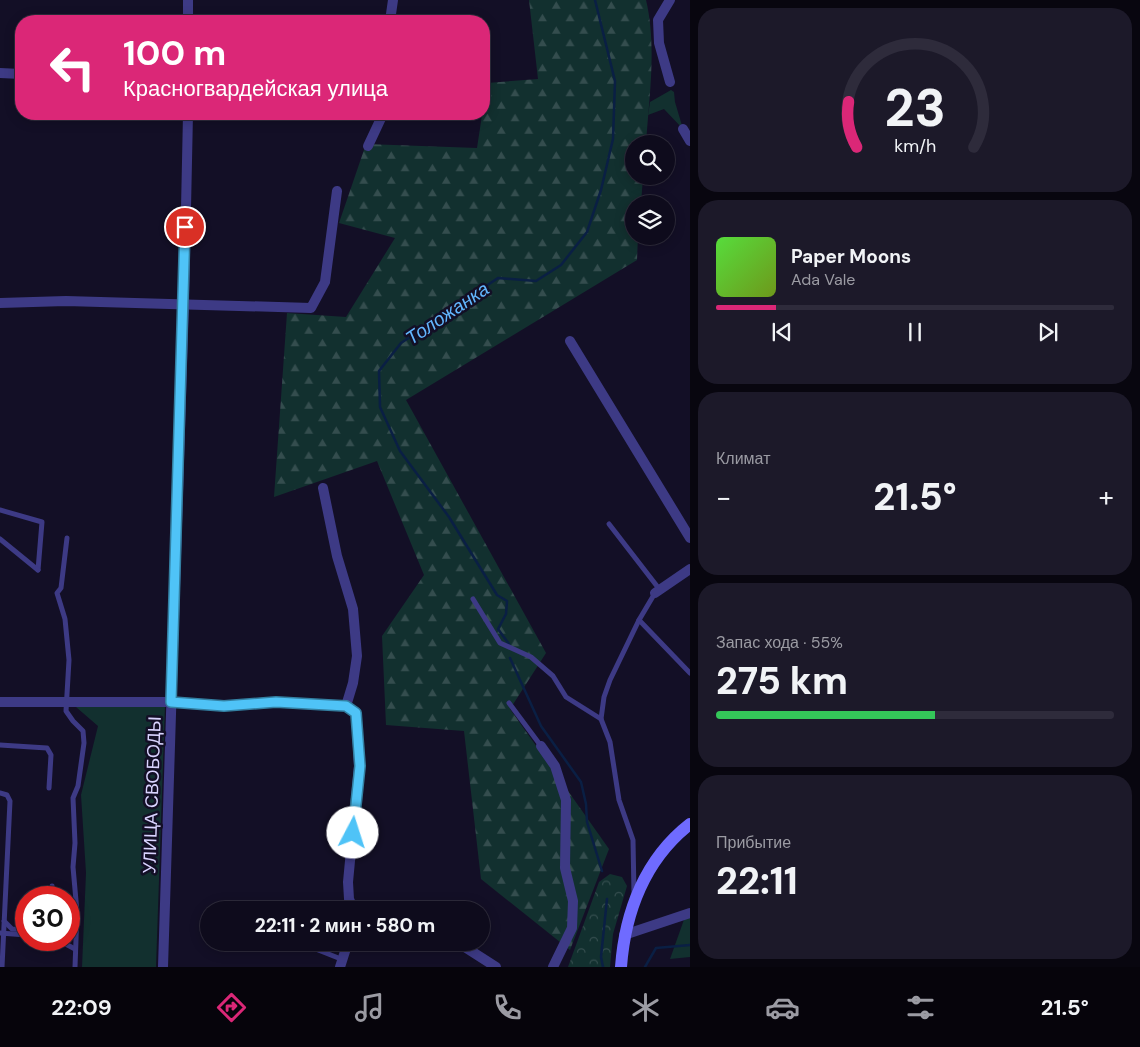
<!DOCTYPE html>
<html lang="ru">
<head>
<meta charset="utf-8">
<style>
  body { margin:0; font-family:"DM Sans",sans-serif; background:#1c1929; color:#f1f3f6; height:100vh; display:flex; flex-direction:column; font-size:19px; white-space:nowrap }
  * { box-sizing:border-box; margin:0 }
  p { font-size:16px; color:#9b9ba3 }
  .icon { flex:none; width:28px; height:28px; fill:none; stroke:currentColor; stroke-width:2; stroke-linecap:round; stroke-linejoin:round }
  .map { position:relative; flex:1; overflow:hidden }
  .sheet { display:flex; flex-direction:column; gap:8px; padding:8px; background:#08060f; width:450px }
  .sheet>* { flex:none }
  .top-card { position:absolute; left:15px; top:15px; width:475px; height:105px; border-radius:20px; box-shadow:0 2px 12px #0003,0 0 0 1px #2e2b3b; background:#db2777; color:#fff; overflow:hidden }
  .tools { position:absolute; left:625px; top:135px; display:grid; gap:10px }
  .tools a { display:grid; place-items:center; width:50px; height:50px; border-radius:50%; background:#0e0b1c; box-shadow:0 2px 12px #0003,0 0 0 1px #2e2b3b; font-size:25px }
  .speed { position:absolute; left:15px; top:886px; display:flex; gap:10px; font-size:25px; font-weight:700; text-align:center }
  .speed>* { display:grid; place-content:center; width:65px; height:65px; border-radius:50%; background:#0e0b1c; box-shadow:0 2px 12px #0003,0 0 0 1px #2e2b3b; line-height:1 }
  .speed .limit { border:8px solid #d22; background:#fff; color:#111 }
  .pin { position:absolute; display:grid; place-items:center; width:42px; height:42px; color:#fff; margin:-21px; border:2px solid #fff; border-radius:50%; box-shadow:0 1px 5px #0007 }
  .me { position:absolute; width:55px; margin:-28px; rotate:5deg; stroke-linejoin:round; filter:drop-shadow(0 0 4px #0008) }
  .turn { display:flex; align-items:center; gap:18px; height:105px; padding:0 25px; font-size:22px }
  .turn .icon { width:65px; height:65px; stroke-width:2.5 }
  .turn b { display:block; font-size:35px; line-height:42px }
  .big { font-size:38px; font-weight:800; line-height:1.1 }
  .sheet .widget { flex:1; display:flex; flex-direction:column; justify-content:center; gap:8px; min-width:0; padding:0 18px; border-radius:20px; background:#1c1929 }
  .sheet .dial { align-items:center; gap:0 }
  .dial svg { height:130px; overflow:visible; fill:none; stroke:#2e2b3b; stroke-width:7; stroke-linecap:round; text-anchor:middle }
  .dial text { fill:#f1f3f6; stroke:none }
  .song { display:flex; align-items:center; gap:15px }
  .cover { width:60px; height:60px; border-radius:8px; background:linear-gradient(135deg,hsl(110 70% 55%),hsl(80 70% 35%)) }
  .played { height:5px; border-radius:2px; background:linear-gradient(90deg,#db2777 15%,#2e2b3b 15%) }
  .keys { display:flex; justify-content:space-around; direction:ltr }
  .heat { display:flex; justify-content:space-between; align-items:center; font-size:28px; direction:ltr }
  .charge { height:8px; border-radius:4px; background:linear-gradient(90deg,#34c759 55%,#2e2b3b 0) }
  .trip { position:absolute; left:200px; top:901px; width:290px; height:50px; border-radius:25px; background:#0e0b1c; box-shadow:0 2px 12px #0003,0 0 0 1px #2e2b3b; font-weight:800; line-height:50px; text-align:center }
  .tab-bar { display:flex; height:80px; justify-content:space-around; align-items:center; background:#06040b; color:#9b9ba3 }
  .tab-bar .icon { width:35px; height:35px }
  .tab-bar .on { color:#db2777 }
  .tab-bar b { font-size:22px; color:#f1f3f6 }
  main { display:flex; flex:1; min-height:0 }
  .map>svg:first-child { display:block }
</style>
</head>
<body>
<main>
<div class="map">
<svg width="690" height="967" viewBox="0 0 690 967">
  <defs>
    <pattern id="forest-firs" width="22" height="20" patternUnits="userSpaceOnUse" patternTransform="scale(1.25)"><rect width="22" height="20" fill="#12302f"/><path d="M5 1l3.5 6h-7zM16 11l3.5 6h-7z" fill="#344d4e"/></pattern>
    <pattern id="park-crowns" width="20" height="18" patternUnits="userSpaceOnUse" patternTransform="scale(1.25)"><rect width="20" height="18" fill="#12302f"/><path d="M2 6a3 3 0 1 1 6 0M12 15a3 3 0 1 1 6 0" fill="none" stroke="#344d4e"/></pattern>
  </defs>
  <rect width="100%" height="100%" fill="#130f26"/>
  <g fill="#12302f">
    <polygon points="671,90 674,92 675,102 683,129 664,109 648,115 650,102"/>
    <polygon points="165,706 156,967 82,967 86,873 81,795 98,726 76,707"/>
    <polygon points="686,914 690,914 690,957 670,959"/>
  </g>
  <path fill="url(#forest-firs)" d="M529,0h117c11,46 3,97 0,144h-12v32h9l-2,28h-7v32h4l-1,24 -231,140 140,253 -36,56 99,140 -39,101 -89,-71 -17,-148 -78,-6 -4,-89 42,-61 -47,-114 -103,36 13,-184 59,4 49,-79 -56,-15 27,-79 111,4 10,-65 51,-4z"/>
  <polygon fill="url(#park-crowns)" points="610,874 622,877 627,886 613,934 610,967 568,967 599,882"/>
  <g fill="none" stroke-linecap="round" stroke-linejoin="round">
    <g stroke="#0a1f44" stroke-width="2.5">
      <polyline points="509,644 498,629 506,614 507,601 497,595 449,517 400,451 380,407 379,371 401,343 498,278 536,281 561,265 587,232 601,190 613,139 615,81 595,0"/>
      <polyline points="510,658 541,726 581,782 586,804 587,822 602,871"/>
      <polyline points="603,967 601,957 607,899"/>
      <polyline points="645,967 656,948 690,945"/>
    </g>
    <g stroke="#3d3a85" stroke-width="5">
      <polyline points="0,510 42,522 38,570"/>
      <polyline points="609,524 660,590"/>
      <polyline points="67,538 61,588 57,593 65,619 69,660 66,711 73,721 83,731 84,743 78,786 73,798 75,843 73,867 77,912 69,919"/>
      <polyline points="0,539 38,570"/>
      <polyline points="473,599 500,643 531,657 553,676 566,697 601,719"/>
      <polyline points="639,620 690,673"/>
      <polyline points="509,703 541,746"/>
      <polyline points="0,745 47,748 51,755 49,788"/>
      <polyline points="0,793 7,795 10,801 2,967"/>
      <polyline points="634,894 633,840 619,800 610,742 601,719 604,697 610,680 639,620 655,593"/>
      <polyline points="51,898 52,886"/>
      <polyline points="4,921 12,929 26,930"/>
      <polyline points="0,933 26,935"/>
      <polyline points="58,940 75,949"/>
      <polyline points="298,942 341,959"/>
      <polyline points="75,967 77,912"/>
    </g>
    <g stroke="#3d3a85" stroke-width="10">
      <polyline points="670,0 658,20 659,43 670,82"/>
      <polyline points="188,21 188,0"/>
      <polyline points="390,21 393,0"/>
      <polyline points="0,73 21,74"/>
      <polyline points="683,129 690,141"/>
      <polyline points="368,146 383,114"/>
      <polyline points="0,303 66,301 311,308 325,282 337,191"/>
      <polyline points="570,341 690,538"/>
      <polyline points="323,488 337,556 353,609 357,656 353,683 346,706"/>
      <polyline points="655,593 690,569"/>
      <polyline points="0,702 171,702 224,706 276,702 346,706 356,713 359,766 348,882 349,899 354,910"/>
      <polyline points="541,746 555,766 566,800 565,868 573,901 572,928 553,967"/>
      <polyline points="624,935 690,913"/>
      <polyline points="457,942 496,967"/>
      <polyline points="163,967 184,303 188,114"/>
      <polyline points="340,967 348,942"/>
    </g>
    <path stroke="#6f6bff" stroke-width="12" d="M621,967c4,-55 24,-108 69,-143"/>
  </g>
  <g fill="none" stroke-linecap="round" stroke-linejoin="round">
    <defs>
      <polyline id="route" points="185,227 171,702 224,706 276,702 328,705 346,706 356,713 360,766 353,833"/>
    </defs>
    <use href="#route" stroke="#337fa1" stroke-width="12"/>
    <use href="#route" stroke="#4fc3f7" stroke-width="9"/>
  </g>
  <g text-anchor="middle" stroke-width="5" stroke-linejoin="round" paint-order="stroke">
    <g font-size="18" fill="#d9d4ff" stroke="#130f26">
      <text transform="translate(152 795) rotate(-88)" y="6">УЛИЦА СВОБОДЫ</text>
    </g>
    <g font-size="19" font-style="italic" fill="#62b6ff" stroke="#130f26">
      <text transform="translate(447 313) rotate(-34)" y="7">Толожанка</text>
    </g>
  </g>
</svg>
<div class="tools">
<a><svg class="icon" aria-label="search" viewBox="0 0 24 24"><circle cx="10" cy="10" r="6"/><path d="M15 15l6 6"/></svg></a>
<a><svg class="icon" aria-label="layers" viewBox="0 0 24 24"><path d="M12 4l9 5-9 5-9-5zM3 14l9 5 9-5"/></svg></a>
</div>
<div class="speed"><div class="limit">30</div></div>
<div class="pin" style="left:185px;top:227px;background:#d93025"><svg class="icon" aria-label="arrive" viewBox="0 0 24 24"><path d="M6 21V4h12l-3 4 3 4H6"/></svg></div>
<svg class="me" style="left:353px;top:833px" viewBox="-20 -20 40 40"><circle r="19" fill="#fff"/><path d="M0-13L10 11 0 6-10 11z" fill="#4fc3f7"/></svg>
<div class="trip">22:11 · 2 мин · 580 m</div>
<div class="top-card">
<div class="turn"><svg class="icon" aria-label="left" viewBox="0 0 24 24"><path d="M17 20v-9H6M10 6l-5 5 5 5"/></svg><div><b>100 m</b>Красногвардейская улица</div></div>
</div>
</div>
<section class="sheet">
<div class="widget dial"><svg viewBox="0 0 100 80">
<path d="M14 69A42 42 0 1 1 86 69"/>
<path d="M14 69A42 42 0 0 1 9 41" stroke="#db2777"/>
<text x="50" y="56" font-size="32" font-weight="700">23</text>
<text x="50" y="72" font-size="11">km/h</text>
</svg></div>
<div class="widget">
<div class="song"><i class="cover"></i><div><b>Paper Moons</b><p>Ada Vale</p></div></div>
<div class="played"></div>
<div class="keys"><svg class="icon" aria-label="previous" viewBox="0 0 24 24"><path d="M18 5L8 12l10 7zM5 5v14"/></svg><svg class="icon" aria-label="pause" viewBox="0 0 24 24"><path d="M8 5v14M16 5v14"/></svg><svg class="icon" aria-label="next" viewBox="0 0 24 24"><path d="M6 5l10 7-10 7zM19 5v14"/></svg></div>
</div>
<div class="widget"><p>Климат</p>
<div class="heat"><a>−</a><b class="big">21.5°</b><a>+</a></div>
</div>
<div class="widget"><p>Запас хода · 55%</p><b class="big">275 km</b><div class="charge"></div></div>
<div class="widget"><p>Прибытие</p><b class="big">22:11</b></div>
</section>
</main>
<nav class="tab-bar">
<b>22:09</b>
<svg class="icon on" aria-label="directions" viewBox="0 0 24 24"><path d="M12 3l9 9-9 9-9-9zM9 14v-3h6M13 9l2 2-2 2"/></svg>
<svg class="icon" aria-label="music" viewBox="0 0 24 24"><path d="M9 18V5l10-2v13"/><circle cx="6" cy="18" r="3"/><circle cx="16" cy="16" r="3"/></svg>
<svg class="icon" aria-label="phone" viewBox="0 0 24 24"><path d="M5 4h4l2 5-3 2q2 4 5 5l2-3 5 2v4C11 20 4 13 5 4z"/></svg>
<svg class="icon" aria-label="climate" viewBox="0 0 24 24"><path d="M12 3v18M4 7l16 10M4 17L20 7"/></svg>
<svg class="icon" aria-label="car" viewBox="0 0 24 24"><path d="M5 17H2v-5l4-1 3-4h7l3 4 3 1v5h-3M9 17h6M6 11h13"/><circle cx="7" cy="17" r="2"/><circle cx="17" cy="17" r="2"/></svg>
<svg class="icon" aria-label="filters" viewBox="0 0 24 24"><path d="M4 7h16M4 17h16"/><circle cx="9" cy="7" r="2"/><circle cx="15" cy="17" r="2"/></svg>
<b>21.5°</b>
</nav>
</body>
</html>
